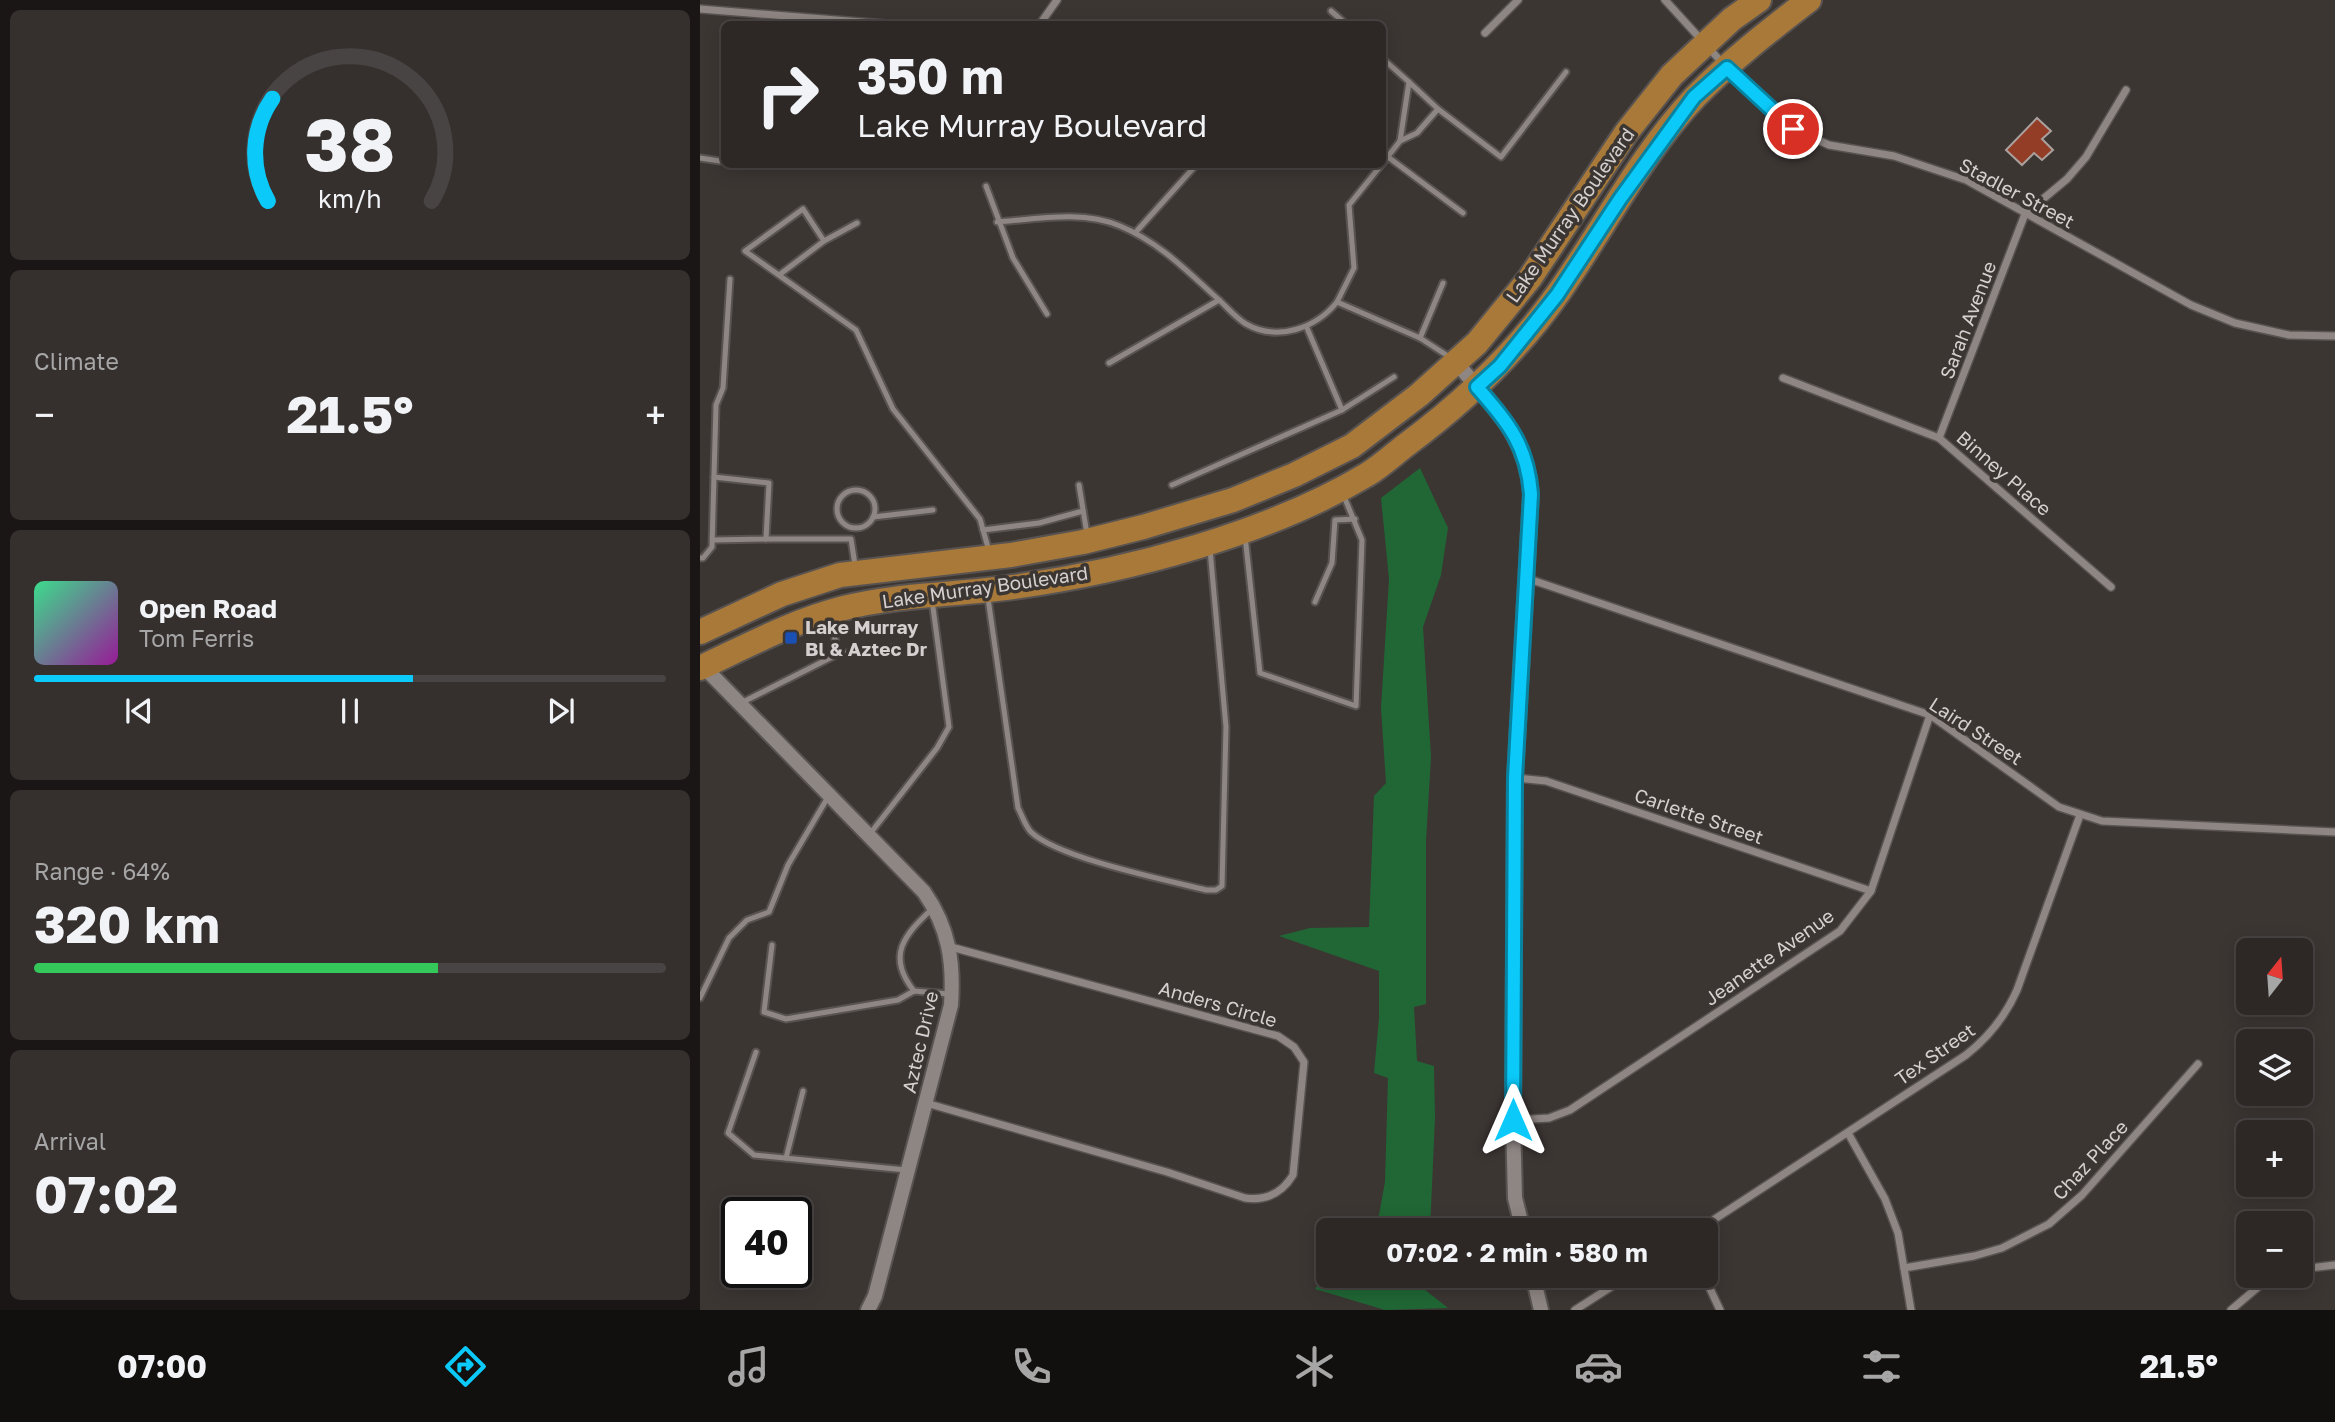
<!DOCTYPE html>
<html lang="en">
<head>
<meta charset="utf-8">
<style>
  body { margin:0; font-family:"Golos Text",sans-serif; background:#35302e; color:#f1f3f6; height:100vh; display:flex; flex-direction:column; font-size:26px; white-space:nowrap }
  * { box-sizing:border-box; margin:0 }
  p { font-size:23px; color:#a7a6a7 }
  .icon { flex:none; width:38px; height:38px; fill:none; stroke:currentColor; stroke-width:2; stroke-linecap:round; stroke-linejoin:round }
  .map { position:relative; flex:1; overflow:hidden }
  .side { display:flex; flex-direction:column; gap:10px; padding:10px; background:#191615; width:700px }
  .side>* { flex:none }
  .top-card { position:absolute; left:21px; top:21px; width:665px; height:147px; border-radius:10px; box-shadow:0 4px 18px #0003,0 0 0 2px #484443; background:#2d2826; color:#f1f3f6; overflow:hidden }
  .needle { width:46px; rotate:17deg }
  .controls { position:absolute; left:1536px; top:938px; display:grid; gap:14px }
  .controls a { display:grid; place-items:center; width:77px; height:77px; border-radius:10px; background:#2d2826; box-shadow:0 4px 18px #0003,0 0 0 2px #484443; font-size:35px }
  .speed { position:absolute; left:21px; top:1197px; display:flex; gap:14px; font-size:35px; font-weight:700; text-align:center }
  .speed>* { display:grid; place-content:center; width:91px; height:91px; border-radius:50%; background:#2d2826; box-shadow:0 4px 18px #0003,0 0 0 2px #484443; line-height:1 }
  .speed .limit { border:4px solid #111; border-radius:10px; background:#fff; color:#111 }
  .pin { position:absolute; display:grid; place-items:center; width:60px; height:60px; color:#fff; margin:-30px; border:4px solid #fff; border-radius:50%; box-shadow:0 2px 7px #0007 }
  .me { position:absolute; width:77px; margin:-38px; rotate:0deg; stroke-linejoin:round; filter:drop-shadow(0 0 5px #0008) }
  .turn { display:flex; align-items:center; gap:24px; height:147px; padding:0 21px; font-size:32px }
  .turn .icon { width:91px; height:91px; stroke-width:2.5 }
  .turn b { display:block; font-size:49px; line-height:60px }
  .big { font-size:52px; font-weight:700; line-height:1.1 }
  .side .widget { flex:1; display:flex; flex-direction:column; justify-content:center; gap:10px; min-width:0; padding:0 24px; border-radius:10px; background:#35302e }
  .side .dial { align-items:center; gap:0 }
  .dial svg { height:182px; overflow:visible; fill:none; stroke:#484443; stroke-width:7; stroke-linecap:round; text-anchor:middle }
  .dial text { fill:#f1f3f6; stroke:none }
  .song { display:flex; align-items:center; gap:21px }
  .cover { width:84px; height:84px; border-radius:10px; background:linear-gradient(135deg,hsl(150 70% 55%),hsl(300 70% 35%)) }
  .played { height:7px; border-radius:4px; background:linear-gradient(90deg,#0bcafa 60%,#484443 60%) }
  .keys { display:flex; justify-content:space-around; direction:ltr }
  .heat { display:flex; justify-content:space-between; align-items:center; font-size:38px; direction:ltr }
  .charge { height:10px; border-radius:5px; background:linear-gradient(90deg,#34c759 64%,#484443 0) }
  .trip { position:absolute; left:616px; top:1218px; width:402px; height:70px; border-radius:10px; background:#2d2826; box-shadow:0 4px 18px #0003,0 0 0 2px #484443; font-weight:700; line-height:70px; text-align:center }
  .menu { display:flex; height:112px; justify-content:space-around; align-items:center; background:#12100f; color:#a7a6a7 }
  .menu .icon { width:49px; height:49px }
  .menu .current { color:#0bcafa }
  .menu b { font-size:32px; color:#f1f3f6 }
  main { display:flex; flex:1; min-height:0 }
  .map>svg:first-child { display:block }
</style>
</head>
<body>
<main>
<section class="side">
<div class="widget dial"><svg viewBox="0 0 100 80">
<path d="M14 69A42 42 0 1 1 86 69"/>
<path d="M14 69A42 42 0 0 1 16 24" stroke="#0bcafa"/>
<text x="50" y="56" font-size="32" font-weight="700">38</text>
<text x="50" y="72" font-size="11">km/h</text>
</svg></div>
<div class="widget"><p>Climate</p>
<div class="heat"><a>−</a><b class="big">21.5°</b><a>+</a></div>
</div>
<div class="widget">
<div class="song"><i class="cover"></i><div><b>Open Road</b><p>Tom Ferris</p></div></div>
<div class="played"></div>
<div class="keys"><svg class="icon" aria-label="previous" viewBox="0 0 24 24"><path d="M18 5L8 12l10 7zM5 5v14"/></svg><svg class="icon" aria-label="pause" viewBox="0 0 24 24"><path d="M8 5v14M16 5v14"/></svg><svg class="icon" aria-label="next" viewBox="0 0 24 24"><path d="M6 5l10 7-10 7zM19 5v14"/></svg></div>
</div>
<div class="widget"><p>Range · 64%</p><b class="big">320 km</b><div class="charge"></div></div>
<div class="widget"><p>Arrival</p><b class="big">07:02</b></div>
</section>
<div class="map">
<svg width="1635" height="1310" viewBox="0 0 1635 1310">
  <rect width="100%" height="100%" fill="#3c3633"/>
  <g fill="#206735">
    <polygon points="720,468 748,528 741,575 723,627 731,757 726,841 726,1004 714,1007 717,1061 734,1066 735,1118 730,1230 666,1230 679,1215 685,1182 688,1078 674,1073 679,1018 679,971 579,936 610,928 669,927 674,796 686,783 681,708 689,579 681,498"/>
    <polygon points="628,1271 628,1276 727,1276 724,1289 748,1308 685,1310 615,1289"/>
  </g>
  <polygon fill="#933d27" stroke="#aaa19f" stroke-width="2" points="1337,118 1351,131 1342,139 1353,150 1342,160 1334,153 1322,165 1306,150"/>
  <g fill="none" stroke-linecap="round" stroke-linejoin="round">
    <defs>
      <g id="lane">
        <polyline points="631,11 646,24"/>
        <polyline points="682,58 709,82 700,141 682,164"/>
        <polyline points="738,109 801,157 866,72"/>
        <polyline points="700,141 717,133 738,109 709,82"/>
        <polyline points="688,157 763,213"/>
        <polyline points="0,158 20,161"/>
        <polyline points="286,186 313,258 347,314"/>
        <path d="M297,222c40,-3 85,-12 123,4 39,16 67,45 98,73 9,8 18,19 28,25 32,18 70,4 91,-22l83,36 31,20"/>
        <polyline points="435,233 497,164"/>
        <polyline points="124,241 157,223"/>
        <polyline points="79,275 124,241 103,209 45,251 156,330 193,409 280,519 289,551"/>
        <polyline points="637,302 654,268 649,205 682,164"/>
        <polyline points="607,328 642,410"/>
        <polyline points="720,338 743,283"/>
        <polyline points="409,363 519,300"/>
        <polyline points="379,485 387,534"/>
        <polyline points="472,485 642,410 694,377"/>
        <circle cx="156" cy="509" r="19"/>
        <polyline points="173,517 233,510"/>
        <polyline points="283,530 339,523 383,511"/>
        <polyline points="545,536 560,673 656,706 662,540 643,494"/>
        <polyline points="66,539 151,539 155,565"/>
        <polyline points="13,540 66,539 69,483 14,477"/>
        <polyline points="0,558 3,558 12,547 16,405 23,388 30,279"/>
        <path d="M288,598l30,210c4,7 7,18 13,24 27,26 135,48 175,58h10l6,-4 4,-159 -16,-178"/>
        <polyline points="615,602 632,563 635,520 655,519"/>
        <polyline points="131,619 138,654"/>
        <polyline points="41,703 138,654 193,648"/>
        <polyline points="169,835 237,748 249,727 232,600"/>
        <polyline points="72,945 64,1012 86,1019 198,1000 214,991 249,994"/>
        <path d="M214,991c-28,-35 -10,-56 18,-82"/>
        <polyline points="0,998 29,938 47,920 69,912 88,865 128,797"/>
        <polyline points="56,1052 28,1133 54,1155 206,1170"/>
        <polyline points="86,1158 103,1091"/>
      </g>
      <g id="street">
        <polyline points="965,0 1037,79 1093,129 1129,145 1194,156 1266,180 1491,305 1535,323 1589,335 1635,336"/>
        <polyline points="0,9 186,24"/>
        <polyline points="340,24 357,0"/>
        <polyline points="785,33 818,0"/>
        <polyline points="1083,378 1239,438 1411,587"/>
        <polyline points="1239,438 1325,214 1367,179 1386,157 1426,90"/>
        <polyline points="826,578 1230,715 1359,807 1402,821 1635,832"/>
        <polyline points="816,778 846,781 1171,891"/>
        <path d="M226,1103l241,69 78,26c21,3 37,-5 48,-23l11,-113 -10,-15 -16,-11 -327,-89"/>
        <polyline points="814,1120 849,1118 870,1110 1140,931 1171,891 1230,715"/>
        <polyline points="1148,1133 1185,1199 1198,1233 1211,1310"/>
        <path d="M998,1230l268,-175c23,-18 39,-38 51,-65l63,-175"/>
        <polyline points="1204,1268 1274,1256 1302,1248 1349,1224 1382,1195 1498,1064"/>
        <polyline points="1601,1269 1635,1265"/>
        <polyline points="1004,1276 1020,1310"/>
        <polyline points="875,1310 928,1276"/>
        <polyline points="1531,1310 1564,1282 1582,1276"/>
      </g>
      <g id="secondary">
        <path d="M756,362c36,44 70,71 75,131l-16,285 -2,342 2,78 8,32"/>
        <path d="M1,664l223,228c25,36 30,70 27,113l-76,291 -7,14"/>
        <polyline points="833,1276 841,1310"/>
      </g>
      <g id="primary">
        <polyline points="0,632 82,594 140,575 311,555 383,542 443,527 533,500 594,475 652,446 719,395 777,343 830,278 926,133 972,75 1032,19 1059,0"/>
        <path d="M0,668c47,-22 93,-47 144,-60 54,-14 113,-13 169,-21 115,-16 255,-53 355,-113 13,-8 25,-19 38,-29 58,-43 111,-93 153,-153 44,-63 83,-139 136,-195 35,-36 75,-67 114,-97"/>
      </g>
    </defs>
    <use href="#lane" stroke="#585351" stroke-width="9"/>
    <use href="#street" stroke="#585351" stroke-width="10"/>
    <use href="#secondary" stroke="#585351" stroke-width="18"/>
    <use href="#primary" stroke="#585351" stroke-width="28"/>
    <use href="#lane" stroke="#8e8683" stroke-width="5"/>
    <use href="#street" stroke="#8e8683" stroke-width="7"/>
    <use href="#secondary" stroke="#8e8683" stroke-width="14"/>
    <use href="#primary" stroke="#a87939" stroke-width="24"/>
  </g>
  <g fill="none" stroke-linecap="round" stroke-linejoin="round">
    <defs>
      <path id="route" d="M813,1120l2,-342 16,-284c-4,-50 -23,-71 -54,-107l23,-21 57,-71 63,-96 74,-102 33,-29 66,61"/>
    </defs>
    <use href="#route" stroke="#0783a2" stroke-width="18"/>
    <use href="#route" stroke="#0bcafa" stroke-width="12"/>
  </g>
  <rect fill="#1a4fb4" stroke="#3c3633" stroke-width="2.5" x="84" y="631" width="14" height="14" rx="3.5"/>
  <g text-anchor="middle" stroke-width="7" stroke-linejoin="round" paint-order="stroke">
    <g font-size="19" fill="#d5d0cf" stroke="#3c3633">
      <text transform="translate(1317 193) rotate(28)" y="7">Stadler Street</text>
      <text transform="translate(870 215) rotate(-55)" y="7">Lake Murray Boulevard</text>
      <text transform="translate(1268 320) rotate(-69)" y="7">Sarah Avenue</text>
      <text transform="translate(1304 473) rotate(41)" y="7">Binney Place</text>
      <text transform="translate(285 587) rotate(-8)" y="7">Lake Murray Boulevard</text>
      <text transform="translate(1276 731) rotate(33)" y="7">Laird Street</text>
      <text transform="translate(999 816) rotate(19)" y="7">Carlette Street</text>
      <text transform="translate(1069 957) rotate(-35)" y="7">Jeanette Avenue</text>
      <text transform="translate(518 1004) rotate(16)" y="7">Anders Circle</text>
      <text transform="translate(220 1042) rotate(-77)" y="7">Aztec Drive</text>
      <text transform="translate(1235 1054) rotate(-35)" y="7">Tex Street</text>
      <text transform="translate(1390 1160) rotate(-47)" y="7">Chaz Place</text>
    </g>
    <g font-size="19" font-weight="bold" fill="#d5d0cf" stroke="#3c3633" text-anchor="start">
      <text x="105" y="634">Lake Murray<tspan x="105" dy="22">Bl &amp; Aztec Dr</tspan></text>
    </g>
  </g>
</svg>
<div class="controls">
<a><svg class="needle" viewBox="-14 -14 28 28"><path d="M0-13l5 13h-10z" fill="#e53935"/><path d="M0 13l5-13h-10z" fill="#a7a6a7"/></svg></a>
<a><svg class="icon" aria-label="layers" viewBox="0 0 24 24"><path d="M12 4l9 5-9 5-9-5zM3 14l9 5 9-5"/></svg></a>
<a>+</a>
<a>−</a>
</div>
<div class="speed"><div class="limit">40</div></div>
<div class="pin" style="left:1093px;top:129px;background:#d93025"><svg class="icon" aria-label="arrive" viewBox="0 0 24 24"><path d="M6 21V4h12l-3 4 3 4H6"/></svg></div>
<svg class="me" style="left:813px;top:1120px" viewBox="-20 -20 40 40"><path d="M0-17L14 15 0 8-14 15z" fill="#0bcafa" stroke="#fff" stroke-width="4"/></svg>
<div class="trip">07:02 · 2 min · 580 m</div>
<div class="top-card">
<div class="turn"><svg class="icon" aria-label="right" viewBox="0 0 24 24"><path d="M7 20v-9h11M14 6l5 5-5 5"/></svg><div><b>350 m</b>Lake Murray Boulevard</div></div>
</div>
</div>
</main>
<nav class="menu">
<b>07:00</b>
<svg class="icon current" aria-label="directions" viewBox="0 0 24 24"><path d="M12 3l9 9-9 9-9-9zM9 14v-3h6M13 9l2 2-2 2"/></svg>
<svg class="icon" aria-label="music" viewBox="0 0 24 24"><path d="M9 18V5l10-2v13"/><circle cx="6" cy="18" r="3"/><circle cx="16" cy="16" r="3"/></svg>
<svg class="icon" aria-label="phone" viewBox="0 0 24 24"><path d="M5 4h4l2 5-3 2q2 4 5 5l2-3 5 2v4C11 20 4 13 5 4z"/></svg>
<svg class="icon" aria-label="climate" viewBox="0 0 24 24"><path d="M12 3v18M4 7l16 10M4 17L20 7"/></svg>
<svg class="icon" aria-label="car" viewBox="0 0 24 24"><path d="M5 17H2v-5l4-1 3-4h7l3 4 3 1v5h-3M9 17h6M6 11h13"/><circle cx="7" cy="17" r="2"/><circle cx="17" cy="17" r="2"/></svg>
<svg class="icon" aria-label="filters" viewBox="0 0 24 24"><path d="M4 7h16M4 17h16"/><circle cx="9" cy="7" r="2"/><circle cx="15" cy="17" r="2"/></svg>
<b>21.5°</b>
</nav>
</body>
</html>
